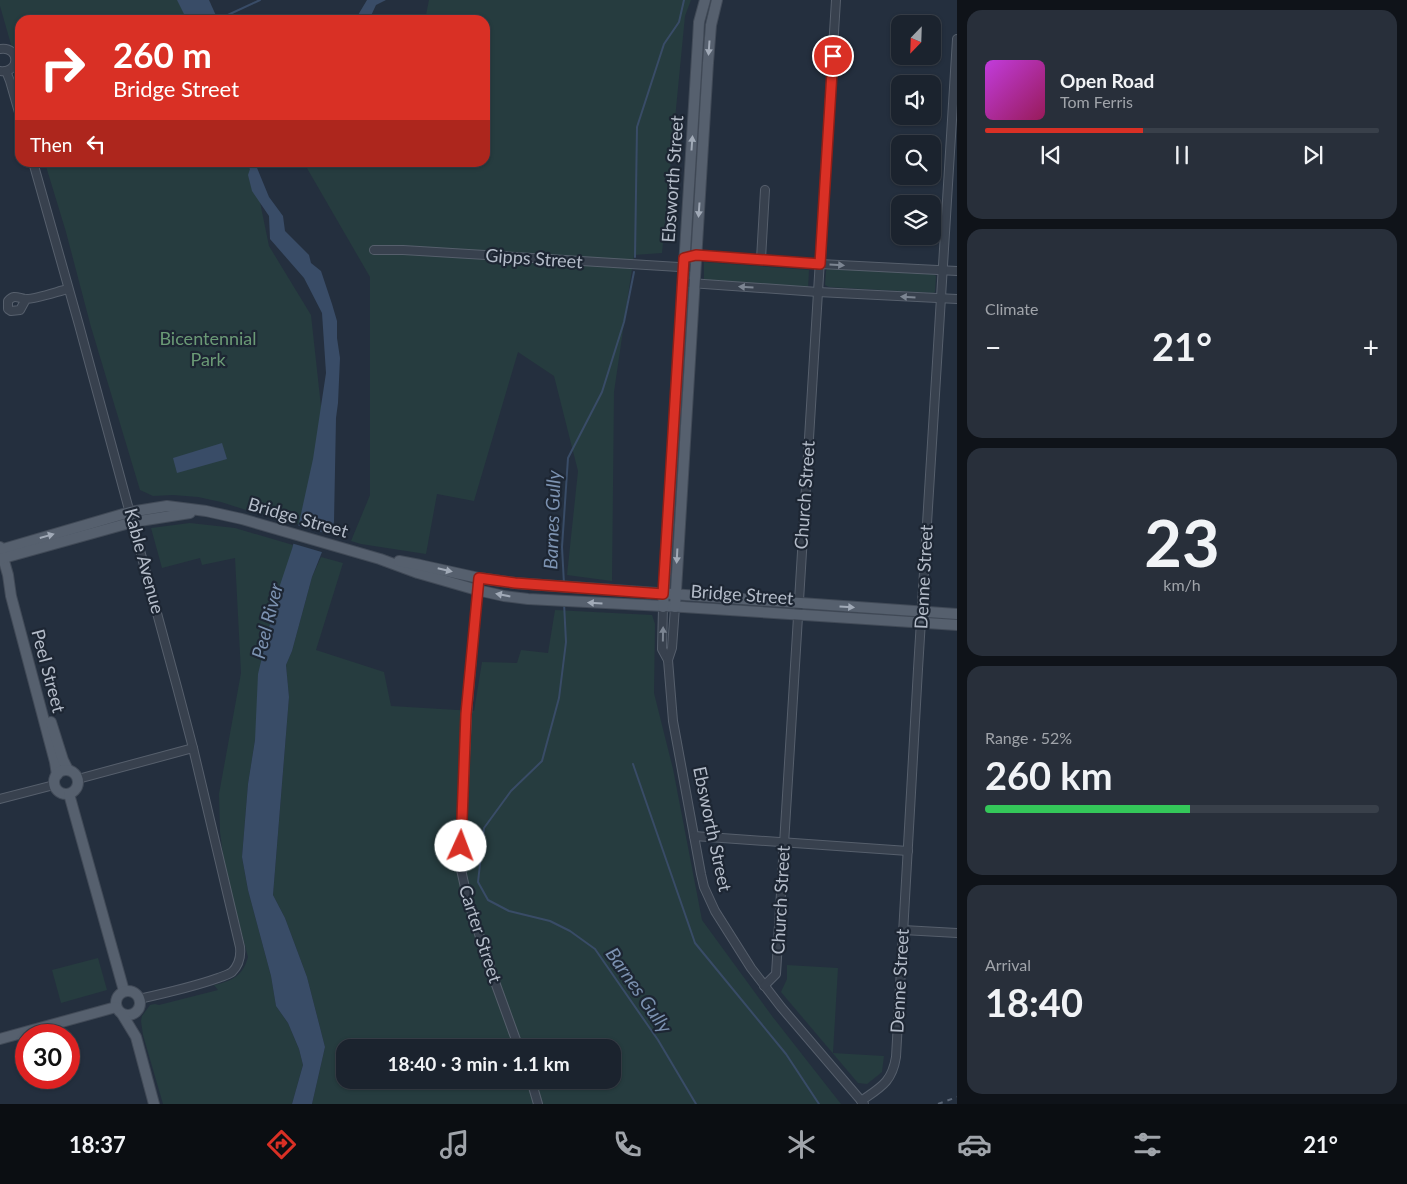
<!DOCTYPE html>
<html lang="en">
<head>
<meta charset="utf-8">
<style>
  body { margin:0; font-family:Lato,sans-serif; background:#282f3a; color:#f1f3f6; height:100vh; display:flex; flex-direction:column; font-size:19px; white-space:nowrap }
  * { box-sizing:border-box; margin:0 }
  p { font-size:16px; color:#a0a4aa }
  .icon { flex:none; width:28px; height:28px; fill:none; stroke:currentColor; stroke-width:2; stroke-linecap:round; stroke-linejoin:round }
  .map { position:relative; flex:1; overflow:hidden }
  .side { display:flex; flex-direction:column; gap:10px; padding:10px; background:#0f1319; width:450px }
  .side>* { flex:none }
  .banner { position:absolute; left:15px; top:15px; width:475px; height:152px; border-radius:15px; box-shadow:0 1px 4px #0004,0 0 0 1px #39404a; background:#d93025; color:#fff; overflow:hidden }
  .needle { width:32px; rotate:203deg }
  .buttons { position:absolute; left:891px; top:15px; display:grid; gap:10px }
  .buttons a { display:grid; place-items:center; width:50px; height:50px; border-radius:10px; background:#1b232e; box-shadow:0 1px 4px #0004,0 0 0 1px #39404a; font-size:25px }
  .speed { position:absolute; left:15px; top:1024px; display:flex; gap:10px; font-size:25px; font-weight:700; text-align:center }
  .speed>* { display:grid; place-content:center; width:65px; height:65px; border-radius:50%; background:#1b232e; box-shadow:0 1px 4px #0004,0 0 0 1px #39404a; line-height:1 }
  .speed .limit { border:8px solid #d22; background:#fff; color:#111 }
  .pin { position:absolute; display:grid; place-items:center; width:42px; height:42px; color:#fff; margin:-21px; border:2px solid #fff; border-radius:50%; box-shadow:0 1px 5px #0007 }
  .me { position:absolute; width:55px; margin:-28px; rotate:2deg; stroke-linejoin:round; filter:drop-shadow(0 0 4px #0008) }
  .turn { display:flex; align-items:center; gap:18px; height:105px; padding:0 15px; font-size:22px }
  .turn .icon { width:65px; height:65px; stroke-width:2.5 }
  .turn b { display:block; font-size:35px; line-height:42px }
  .then { display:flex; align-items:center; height:48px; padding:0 15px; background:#0003; gap:10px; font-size:19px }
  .big { font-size:38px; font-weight:700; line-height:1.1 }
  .side .widget { flex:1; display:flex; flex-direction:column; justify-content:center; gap:8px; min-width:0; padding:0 18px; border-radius:15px; background:#282f3a }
  .side .dial { align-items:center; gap:0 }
  .dial b { font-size:65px; line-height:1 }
  .song { display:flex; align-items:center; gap:15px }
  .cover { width:60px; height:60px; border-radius:8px; background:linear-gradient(135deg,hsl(290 70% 55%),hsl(330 70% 35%)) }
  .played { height:5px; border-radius:2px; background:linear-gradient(90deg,#d93025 40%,#39404a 40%) }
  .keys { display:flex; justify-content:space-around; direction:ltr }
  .heat { display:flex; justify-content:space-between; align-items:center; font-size:28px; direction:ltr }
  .charge { height:8px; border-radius:4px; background:linear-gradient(90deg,#34c759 52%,#39404a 0) }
  .trip { position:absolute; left:336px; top:1039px; width:285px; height:50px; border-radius:15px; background:#1b232e; box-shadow:0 1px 4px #0004,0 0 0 1px #39404a; font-weight:700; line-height:50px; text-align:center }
  .menu { display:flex; height:80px; justify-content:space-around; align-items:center; background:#0b0e12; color:#a0a4aa }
  .menu .icon { width:35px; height:35px }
  .menu .active { color:#d93025 }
  .menu b { font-size:22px; color:#f1f3f6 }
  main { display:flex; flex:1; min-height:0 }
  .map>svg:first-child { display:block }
</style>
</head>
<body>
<main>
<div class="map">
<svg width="957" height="1104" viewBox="0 0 957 1104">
  <rect width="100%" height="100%" fill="#242f3e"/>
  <g fill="#263c3f" fill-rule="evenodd">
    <polygon points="0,0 186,0 197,20 20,20 20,76 0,6"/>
    <polygon points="429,0 691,0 685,16 662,253 634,255 614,392 612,581 567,575 578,471 554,376 518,352 474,501 437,494 426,554 361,544 351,541 370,495 370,277 304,163 485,162 485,20 425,20"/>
    <polygon points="45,163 252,163 269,246 311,315 324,434 306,526 246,510 221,502 198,497 173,495 153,496 140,490 91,327 66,232"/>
    <polygon points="704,262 809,270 808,289 704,281"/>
    <polygon points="828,267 933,274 936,276 935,292 933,293 829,287 825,285 826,271"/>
    <path d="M190,523l45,5 58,17 -38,195 -7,44 -6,73 6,33 23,86 5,30 12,17 11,26 4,16 -11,39h-129l-20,-69 -2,-14 1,-5 8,-11 5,-1 4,1 59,-15 -4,-5c18,-4 29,-9 34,-28l-23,-87 -5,-38 -1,-38 22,-121 -6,-115 -33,7 -2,-7 -38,10 -11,-40z"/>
    <path d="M321,557l22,6 -27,87 68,22 7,34 83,5 8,-49 35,1 4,-13 27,3 7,-43 97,5 3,9 -1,69 19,76 29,151 70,96 69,88h-529l13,-57 -18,-70 -22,-59 -12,-23 16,-198 -3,-32 6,-14 20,-74zM345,1048h267v32h-267z"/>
    <polygon points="98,958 107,990 61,1003 52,970"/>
    <polygon points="787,965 838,968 833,1053 884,1056 882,1072 867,1084 858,1083 781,992 787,979"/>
  </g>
  <g fill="#394c67">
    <polygon points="177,0 209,0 218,20 187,20"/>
    <polygon points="367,0 386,0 376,5 369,20 355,20"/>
    <polygon points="246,163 255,163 269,197 283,216 285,231 309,255 311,263 321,271 332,304 337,321 337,338 340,358 338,403 336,418 334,522 312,577 292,651 286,665 289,697 273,895 285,918 307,977 325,1047 312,1104 292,1104 303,1065 299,1049 288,1023 276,1006 271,976 248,890 242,857 248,784 255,740 258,674 278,591 292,549 299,523 313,459 326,373 322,313 304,278 270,239 269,216 252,191 248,175 250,169"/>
    <polygon points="222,443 227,459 177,473 173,458"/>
  </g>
  <polygon fill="#242f3e" points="296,525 332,535 325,553 291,543"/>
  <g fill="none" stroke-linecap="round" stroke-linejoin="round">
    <g stroke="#394c67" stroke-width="2">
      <polyline points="217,20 260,0"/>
      <polyline points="635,257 637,127 664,44 679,22 684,0"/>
      <polyline points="564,584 562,547 568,458 602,392 624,322 634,272"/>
      <polyline points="564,603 566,642 559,698 542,761 511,791 484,828 478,882 488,900 509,911 550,921 570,931 595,949 658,1040 696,1104"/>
      <polyline points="633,764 695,943 786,1054 819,1104"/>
    </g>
    <defs>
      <g id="minor">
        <path d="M0,49c21,-3 20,25 0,22"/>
        <polyline points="6,71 10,81 20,116"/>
        <path d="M33,162l46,163 98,362 16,61 47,199c1,9 -1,18 -8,25 -4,3 -9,4 -14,6 -25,9 -52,15 -79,21"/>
        <polyline points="374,250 403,250 695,268"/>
        <polyline points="691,256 696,255 820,264 957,271"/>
        <polyline points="761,259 765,190"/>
        <polyline points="690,283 818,292 957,299"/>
        <path d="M26,299l-6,11 -9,1 -3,-2v-8c6,-7 10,-3 17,-2 8,1 34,-8 43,-10"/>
        <polyline points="478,585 467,714 460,865 468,901 495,982 519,1048"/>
        <polyline points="663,607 662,649 668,660 673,721 701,874 704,887 715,911 751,968 781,1007 864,1104"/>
        <polyline points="668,660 672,648 675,607"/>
        <polyline points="78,779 193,748"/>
        <polyline points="0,799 54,785"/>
        <polyline points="694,836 908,851"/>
        <polyline points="903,930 957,933"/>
        <polyline points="764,986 776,974 836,0"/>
        <polyline points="531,1080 538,1104"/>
        <path d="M861,1101c20,-14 31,-19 35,-44l22,-388 39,-630"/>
      </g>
      <g id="major">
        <polyline points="0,547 8,575 11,596 55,762 57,775"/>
        <polyline points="0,550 130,512 167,506 206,511 242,519 380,559 418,573 477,590 504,596 528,599 683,607 957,625"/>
        <polyline points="0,559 133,522 190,513"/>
        <polyline points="399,561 420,565 479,578 515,583 957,614"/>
        <polyline points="663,607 698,40 699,22 705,0"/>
        <polyline points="675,607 708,63 711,25 717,0"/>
        <polyline points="51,722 63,760 68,770"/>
        <circle cx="66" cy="782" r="12"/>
        <polyline points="69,794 124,991"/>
        <circle cx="128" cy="1003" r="12"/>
        <polyline points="122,1014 136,1037 154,1104"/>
        <polyline points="0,1039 116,1007"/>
      </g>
    </defs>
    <use href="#minor" stroke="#565f6c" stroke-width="10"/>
    <use href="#major" stroke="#414a57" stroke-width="12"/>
    <use href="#minor" stroke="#38414e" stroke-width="8"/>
    <use href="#major" stroke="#56606e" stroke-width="10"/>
    <polyline stroke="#5a6575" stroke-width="2" stroke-dasharray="5 5" stroke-linecap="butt" points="938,1104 957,1097"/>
  </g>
  <defs><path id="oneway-solid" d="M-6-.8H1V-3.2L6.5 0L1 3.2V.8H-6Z" transform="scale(1.25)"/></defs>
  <g fill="#a1aab7">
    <use href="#oneway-solid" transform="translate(709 48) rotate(94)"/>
    <use href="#oneway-solid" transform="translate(692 143) rotate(-86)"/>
    <use href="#oneway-solid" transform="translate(699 210) rotate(94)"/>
    <use href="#oneway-solid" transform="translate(47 536) rotate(-16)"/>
    <use href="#oneway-solid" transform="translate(677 556) rotate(93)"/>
    <use href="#oneway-solid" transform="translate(445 570) rotate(13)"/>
    <use href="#oneway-solid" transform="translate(503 595) rotate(-169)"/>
    <use href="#oneway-solid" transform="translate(595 603) rotate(-177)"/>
    <use href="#oneway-solid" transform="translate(847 607) rotate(4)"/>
  </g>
  <g fill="#7c8592">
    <use href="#oneway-solid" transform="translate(837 265) rotate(3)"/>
    <use href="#oneway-solid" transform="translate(746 287) rotate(-176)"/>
    <use href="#oneway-solid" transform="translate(908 297) rotate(-177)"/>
    <use href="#oneway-solid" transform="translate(663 634) rotate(-89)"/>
  </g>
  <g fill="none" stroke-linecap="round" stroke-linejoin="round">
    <defs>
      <polyline id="route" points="461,846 466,714 479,578 515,583 663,594 684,258 696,255 820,264 833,56"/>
    </defs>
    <use href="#route" stroke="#8d1f18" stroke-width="12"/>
    <use href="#route" stroke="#d93025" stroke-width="9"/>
  </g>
  <g text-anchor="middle" stroke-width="4.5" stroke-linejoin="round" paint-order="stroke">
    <g font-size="18" fill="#b4bcc9" stroke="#1d2633">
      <text transform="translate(673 179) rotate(-86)" y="6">Ebsworth Street</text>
      <text transform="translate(534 259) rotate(4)" y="6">Gipps Street</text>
      <text transform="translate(805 495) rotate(-86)" y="6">Church Street</text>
      <text transform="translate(298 518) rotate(16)" y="6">Bridge Street</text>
      <text transform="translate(144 561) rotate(75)" y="6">Kable Avenue</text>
      <text transform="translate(924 577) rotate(-87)" y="6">Denne Street</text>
      <text transform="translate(742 595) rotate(4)" y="6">Bridge Street</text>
      <text transform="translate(48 671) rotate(75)" y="6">Peel Street</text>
      <text transform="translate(712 829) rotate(78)" y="6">Ebsworth Street</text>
      <text transform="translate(781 900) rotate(-87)" y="6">Church Street</text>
      <text transform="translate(480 934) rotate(72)" y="6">Carter Street</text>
      <text transform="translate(900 981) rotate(-87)" y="6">Denne Street</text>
    </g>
    <g font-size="18" fill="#6b9a76" stroke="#1d2633">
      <text x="208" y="345">Bicentennial<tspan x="208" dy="21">Park</tspan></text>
    </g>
    <g font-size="19" font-style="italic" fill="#7c92b1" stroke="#1d2633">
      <text transform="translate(552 520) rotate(-88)" y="7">Barnes Gully</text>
      <text transform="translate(267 621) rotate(-76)" y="7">Peel River</text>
      <text transform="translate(639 990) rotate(55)" y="7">Barnes Gully</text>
    </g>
  </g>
</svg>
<div class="buttons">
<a><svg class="needle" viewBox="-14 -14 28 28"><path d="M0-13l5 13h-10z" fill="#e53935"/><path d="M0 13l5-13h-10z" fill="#a0a4aa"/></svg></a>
<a><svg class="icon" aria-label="sound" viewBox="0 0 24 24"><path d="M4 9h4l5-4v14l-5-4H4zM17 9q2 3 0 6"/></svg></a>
<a><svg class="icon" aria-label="search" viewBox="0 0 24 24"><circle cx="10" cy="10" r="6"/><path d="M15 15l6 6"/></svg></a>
<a><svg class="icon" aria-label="layers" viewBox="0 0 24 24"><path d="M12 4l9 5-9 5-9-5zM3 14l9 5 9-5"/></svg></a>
</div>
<div class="speed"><div class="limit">30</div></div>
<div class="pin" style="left:833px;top:56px;background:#d93025"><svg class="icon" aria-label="arrive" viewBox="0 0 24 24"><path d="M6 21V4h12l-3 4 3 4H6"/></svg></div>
<svg class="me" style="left:461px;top:846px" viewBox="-20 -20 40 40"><circle r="19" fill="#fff"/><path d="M0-13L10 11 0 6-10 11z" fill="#d93025"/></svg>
<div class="trip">18:40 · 3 min · 1.1 km</div>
<div class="banner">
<div class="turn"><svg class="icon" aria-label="right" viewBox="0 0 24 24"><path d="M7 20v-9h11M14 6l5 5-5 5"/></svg><div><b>260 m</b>Bridge Street</div></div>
<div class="then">Then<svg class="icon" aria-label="left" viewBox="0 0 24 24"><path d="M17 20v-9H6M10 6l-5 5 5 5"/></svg></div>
</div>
</div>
<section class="side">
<div class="widget">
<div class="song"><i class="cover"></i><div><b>Open Road</b><p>Tom Ferris</p></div></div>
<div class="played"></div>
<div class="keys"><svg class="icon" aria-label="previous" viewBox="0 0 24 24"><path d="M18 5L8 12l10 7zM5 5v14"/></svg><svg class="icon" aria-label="pause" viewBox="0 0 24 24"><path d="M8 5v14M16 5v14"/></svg><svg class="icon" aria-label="next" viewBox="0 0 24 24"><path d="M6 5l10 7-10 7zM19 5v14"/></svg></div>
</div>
<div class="widget"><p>Climate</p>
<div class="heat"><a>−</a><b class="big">21°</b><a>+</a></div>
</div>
<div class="widget dial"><b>23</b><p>km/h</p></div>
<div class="widget"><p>Range · 52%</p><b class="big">260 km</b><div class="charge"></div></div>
<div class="widget"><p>Arrival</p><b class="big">18:40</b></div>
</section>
</main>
<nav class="menu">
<b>18:37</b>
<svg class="icon active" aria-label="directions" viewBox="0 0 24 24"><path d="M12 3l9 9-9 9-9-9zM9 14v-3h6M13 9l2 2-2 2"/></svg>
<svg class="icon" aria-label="music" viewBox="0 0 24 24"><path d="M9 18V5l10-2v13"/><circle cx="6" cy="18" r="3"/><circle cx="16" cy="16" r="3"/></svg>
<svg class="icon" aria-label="phone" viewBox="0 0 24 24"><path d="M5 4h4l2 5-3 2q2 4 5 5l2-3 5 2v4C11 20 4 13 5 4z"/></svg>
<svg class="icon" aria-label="climate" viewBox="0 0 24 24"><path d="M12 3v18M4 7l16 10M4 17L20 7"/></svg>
<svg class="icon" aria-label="car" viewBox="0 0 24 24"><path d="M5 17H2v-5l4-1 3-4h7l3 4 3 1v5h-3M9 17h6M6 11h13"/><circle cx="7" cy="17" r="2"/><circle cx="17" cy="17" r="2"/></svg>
<svg class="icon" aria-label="filters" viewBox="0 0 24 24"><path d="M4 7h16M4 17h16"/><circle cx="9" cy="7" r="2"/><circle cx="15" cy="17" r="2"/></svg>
<b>21°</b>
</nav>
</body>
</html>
